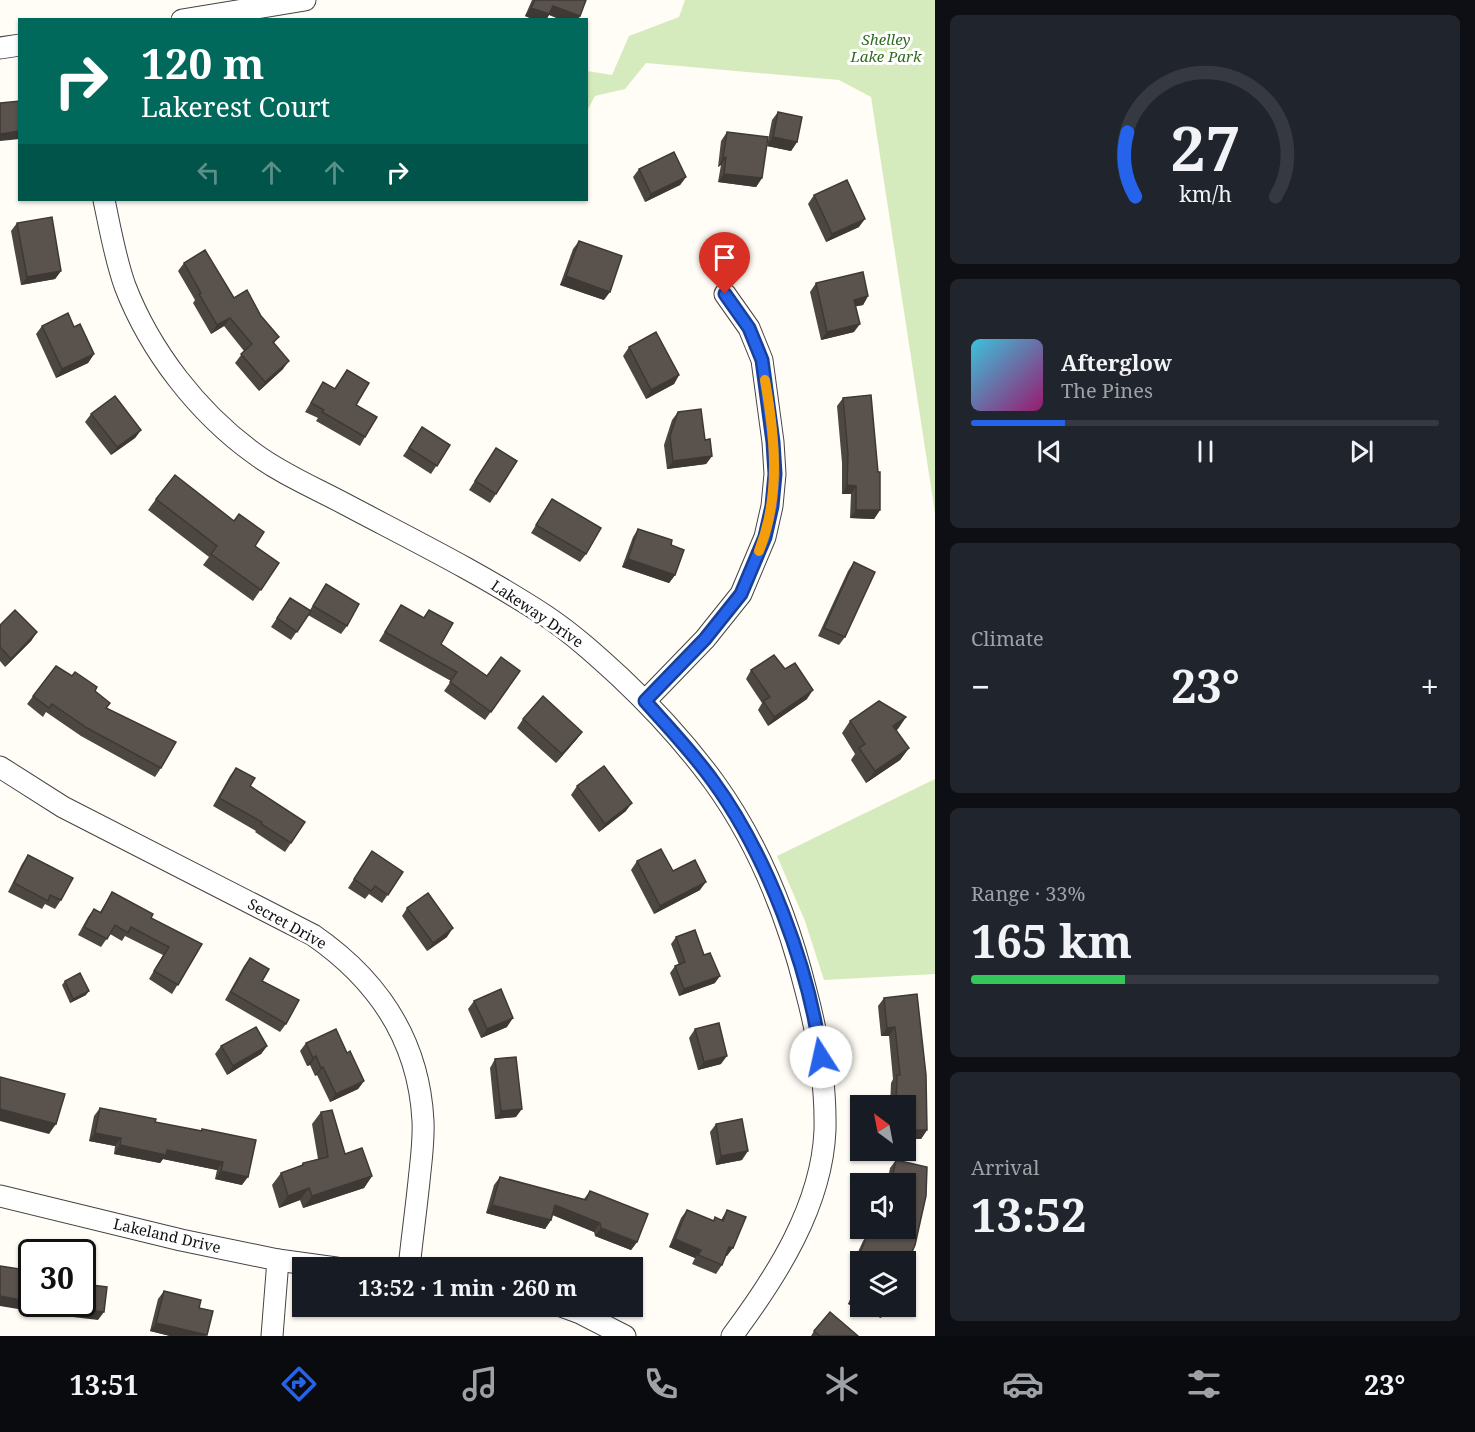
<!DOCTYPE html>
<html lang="en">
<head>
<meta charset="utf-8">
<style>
  body { margin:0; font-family:"Noto Serif",serif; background:#20242c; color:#f1f3f6; height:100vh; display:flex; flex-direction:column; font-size:22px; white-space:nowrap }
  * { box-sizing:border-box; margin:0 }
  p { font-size:20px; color:#9ea1a6 }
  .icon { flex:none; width:33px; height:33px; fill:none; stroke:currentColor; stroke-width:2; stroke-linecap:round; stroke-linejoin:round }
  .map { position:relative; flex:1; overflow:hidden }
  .sheet { display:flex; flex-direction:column; gap:15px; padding:15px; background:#0d0f14; width:540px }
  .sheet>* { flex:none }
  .hud { position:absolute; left:18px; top:18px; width:570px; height:183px; border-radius:0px; box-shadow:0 2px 4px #0004; background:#00695c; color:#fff; overflow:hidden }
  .needle { width:39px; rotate:328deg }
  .fabs { position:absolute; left:850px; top:1095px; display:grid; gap:12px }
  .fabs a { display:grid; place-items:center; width:66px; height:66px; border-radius:0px; background:#171b24; box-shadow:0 2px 4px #0004; font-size:30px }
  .speed { position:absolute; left:18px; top:1239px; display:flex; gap:12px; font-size:30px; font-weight:700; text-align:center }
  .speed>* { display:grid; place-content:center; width:78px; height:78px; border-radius:50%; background:#171b24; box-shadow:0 2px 4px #0004; line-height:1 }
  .speed .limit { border:3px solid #111; border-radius:9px; background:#fff; color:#111 }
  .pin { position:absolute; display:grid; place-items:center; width:51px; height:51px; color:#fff; margin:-62px -26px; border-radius:50% 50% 50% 0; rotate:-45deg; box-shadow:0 0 6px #0007 }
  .pin .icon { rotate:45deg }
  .me { position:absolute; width:66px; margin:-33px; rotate:350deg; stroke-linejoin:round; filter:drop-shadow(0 0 4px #0008) }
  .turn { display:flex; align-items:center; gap:21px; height:126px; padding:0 24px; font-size:27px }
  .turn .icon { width:78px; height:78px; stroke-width:2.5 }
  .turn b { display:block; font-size:42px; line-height:51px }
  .lanes { display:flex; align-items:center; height:57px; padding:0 24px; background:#0003; justify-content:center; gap:30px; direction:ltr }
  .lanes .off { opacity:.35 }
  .big { font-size:45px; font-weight:700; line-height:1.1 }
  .sheet .tile { flex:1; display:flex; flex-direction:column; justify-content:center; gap:9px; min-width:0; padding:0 21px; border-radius:9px; background:#20242c }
  .sheet .dial { align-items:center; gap:0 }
  .dial svg { height:156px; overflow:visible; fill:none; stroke:#363941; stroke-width:7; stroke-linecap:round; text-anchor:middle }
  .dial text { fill:#f1f3f6; stroke:none }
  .song { display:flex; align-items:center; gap:18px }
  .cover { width:72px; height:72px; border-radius:9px; background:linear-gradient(135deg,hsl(190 70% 55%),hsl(320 70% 35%)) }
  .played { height:6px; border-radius:3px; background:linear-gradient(90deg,#2563eb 20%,#363941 20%) }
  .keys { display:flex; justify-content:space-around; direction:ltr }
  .heat { display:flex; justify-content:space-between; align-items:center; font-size:33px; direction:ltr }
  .charge { height:9px; border-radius:4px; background:linear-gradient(90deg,#34c759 33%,#363941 0) }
  .trip { position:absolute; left:292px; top:1257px; width:351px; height:60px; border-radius:0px; background:#171b24; box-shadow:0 2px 4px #0004; font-weight:700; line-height:60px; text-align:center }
  .dock { display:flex; height:96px; justify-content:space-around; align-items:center; background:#090b0e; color:#9ea1a6 }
  .dock .icon { width:42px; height:42px }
  .dock .current { color:#2563eb }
  .dock b { font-size:27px; color:#f1f3f6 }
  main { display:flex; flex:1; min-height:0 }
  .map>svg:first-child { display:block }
</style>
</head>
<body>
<main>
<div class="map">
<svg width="935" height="1336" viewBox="0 0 935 1336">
  <rect width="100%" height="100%" fill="#fffdf5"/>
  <g fill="#d5ebbd">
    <polygon points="685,0 935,0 935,513 871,97 839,80 646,63 625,89 595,96 587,111 587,71 612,75 629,36 679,17"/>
    <polygon points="935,779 935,974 824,980 805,921 777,856"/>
  </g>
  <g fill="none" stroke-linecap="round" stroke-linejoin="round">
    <defs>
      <g id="minor">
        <polyline points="182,20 305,0"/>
        <polyline points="0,48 20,45"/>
        <path d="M104,200c6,28 11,58 21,86 25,65 73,127 130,168 27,20 60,34 90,50 68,36 137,70 201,112 27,18 50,39 74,61 34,32 66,67 94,105 44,61 74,136 92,209 12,45 20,91 19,139 -3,76 -49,147 -93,206"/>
        <polyline points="645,701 705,639 741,594 765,537 772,506 775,474 773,442 762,360 749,328 725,294"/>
        <path d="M0,767l63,40 250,128c65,45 106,106 110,186 1,20 -2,40 -4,60 -3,29 -7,58 -10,87"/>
        <polyline points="0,1196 181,1240 278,1260 336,1268"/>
        <polyline points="561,1306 580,1313 625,1336"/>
        <polyline points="272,1336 278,1260"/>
      </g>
    </defs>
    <use href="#minor" stroke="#444" stroke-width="23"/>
    <use href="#minor" stroke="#fff" stroke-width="21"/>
  </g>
  <g fill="#4d4742">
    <polygon points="532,0 586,0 549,15 546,20 535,20 525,16"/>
    <polygon points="778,112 797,142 791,151 767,146 772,120"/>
    <polygon points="727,132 762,178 756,187 718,182 721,165 718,167 721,141"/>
    <polygon points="639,169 686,177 680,185 645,202 633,177"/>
    <polygon points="814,195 859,227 826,242 808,204"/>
    <polygon points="17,223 61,271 55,279 21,285 11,231"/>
    <polygon points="579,241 604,300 560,285 573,249"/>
    <polygon points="184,263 234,298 261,316 279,337 274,343 283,369 259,391 235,363 244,351 224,326 211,334 193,303 195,300 178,271"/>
    <polygon points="816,283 868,296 863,305 856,306 854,332 821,340 810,292"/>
    <polygon points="42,326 74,327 94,354 88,363 56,378 36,334"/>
    <polygon points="629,347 679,375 674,384 646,399 623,356"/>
    <polygon points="347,370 365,437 360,446 316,421 318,418 305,412 323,382 334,389"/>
    <polygon points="843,398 878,472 880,510 874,519 850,518 851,494 842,494 842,463 837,406"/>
    <polygon points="678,412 712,456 706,464 667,469 664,445 672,420"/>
    <polygon points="91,414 141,430 135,438 111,455 85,422"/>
    <polygon points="422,427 450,445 431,474 403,456"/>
    <polygon points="496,448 496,494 490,503 469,490"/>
    <polygon points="156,499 255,546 279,563 253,601 203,565 209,557 148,510"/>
    <polygon points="552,499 586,554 580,562 531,533"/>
    <polygon points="638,529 671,545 675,575 669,583 622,567 633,537"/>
    <polygon points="854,562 845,637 839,645 818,636 848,571"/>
    <polygon points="326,584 347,626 341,634 308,615 291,640 271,627 290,598 310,610"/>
    <polygon points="401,605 423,618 429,610 441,644 487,676 520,671 485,720 444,691 451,681 379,641"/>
    <polygon points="0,625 37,632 31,641 5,667 0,661"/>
    <polygon points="56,666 95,691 106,708 161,768 155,777 81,736 46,712 43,717 27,704"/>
    <polygon points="751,670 807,699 768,726 758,710 762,703 746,679"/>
    <polygon points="906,717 896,731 909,748 900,760 866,783 851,760 855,754 842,733 850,721"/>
    <polygon points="523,719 582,732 576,740 556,763 517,728"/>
    <polygon points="236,768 250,786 305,822 285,852 255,832 256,831 213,806 230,776"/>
    <polygon points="577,786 626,811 599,832 571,795"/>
    <polygon points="372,851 403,872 382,903 369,894 365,899 348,888"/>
    <polygon points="28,855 61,900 55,909 45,904 42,909 8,892 22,864"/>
    <polygon points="637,861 700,890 654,914 631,870"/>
    <polygon points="112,892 151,918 202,944 172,994 149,979 163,955 125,936 122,941 110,934 101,947 78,935 88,917 94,909 100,912"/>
    <polygon points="407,908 447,937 427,951 402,916"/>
    <polygon points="676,937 715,983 679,996 670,973 675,966 679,965 671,944"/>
    <polygon points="250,958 286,1024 280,1032 225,1000 244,966"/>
    <polygon points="65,981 86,995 70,1003 62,985"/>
    <polygon points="917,994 927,1130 921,1139 906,1139 906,1106 890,1106 891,1083 893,1079 889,1036 881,1036 878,1006 884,998"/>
    <polygon points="474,1001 507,1027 481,1038 468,1009"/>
    <polygon points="695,1029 721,1064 698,1070 689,1038"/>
    <polygon points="306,1043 347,1053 364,1081 358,1089 330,1102 317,1075 315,1076 310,1065 307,1066 300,1051"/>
    <polygon points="221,1046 267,1046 261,1054 227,1075 215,1054"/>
    <polygon points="495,1059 516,1117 495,1119 490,1068"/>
    <polygon points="100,1108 155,1122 201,1131 202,1129 242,1185 215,1179 217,1170 163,1159 160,1163 114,1154 115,1146 89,1141 94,1116"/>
    <polygon points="321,1112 345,1154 372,1176 364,1188 303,1208 300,1200 279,1208 272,1185 281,1173 301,1166 303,1163 318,1159 312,1124"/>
    <polygon points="716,1124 742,1160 716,1165 710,1132"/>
    <polygon points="896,1160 927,1167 926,1196 915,1245 906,1266 906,1262 861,1262 861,1269 852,1265 863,1241 869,1232 875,1235 876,1228 906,1228 906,1184 887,1184 890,1168"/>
    <polygon points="500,1177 584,1199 590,1191 637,1242 631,1250 595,1236 594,1232 552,1215 551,1220 545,1229 486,1213 494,1185"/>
    <polygon points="687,1210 713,1221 715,1217 721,1220 727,1210 727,1256 726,1256 722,1265 716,1274 692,1264 695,1258 669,1247 681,1218"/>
    <polygon points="861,1274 861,1306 881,1318 848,1304"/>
    <polygon points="164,1291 199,1308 206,1336 170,1336 150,1331 158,1299"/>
    <polygon points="814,1331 858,1336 811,1336"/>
  </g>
  <g fill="#3f3936">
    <polygon points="553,6 580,16 578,20 561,20 549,15 546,20 535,20 525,16 531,8"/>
    <polygon points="20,131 20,139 0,141 0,134"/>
    <polygon points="773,137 797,142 791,151 767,146"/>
    <polygon points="726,157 721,165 718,167 723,158"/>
    <polygon points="724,174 762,178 756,187 718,182"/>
    <polygon points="686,177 680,185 645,202 651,194"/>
    <polygon points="865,219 859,227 826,242 832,234"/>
    <polygon points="61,271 55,279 21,285 27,277"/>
    <polygon points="566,276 610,292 604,300 560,285"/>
    <polygon points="868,296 863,305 848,308 854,300"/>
    <polygon points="230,318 224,326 211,334 217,325"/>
    <polygon points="860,324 854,332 821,340 827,332"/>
    <polygon points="94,354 88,363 56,378 62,369"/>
    <polygon points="289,361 283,369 259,391 265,382"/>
    <polygon points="679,375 674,384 646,399 651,390"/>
    <polygon points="141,430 135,438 111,455 117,447"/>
    <polygon points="712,456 706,464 667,469 673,461"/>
    <polygon points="847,485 856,486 851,494 842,494"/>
    <polygon points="856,510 880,510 874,519 850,518"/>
    <polygon points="628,559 675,575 669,583 622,567"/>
    <polygon points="37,632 31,641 5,667 11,659"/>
    <polygon points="813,690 807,699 768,726 774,717"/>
    <polygon points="906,717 898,729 884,739 893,726"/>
    <polygon points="582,732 576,740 556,763 562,754"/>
    <polygon points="909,748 900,760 866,783 875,771"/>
    <polygon points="632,803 626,811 599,832 605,824"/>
    <polygon points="706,882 700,890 654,914 660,906"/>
    <polygon points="453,928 447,937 427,951 433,943"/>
    <polygon points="720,976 715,983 679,996 684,989"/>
    <polygon points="89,991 86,995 70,1003 73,999"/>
    <polygon points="513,1018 507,1027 481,1038 487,1029"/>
    <polygon points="895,1027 889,1036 881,1036 887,1028"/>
    <polygon points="267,1046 261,1054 227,1075 233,1066"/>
    <polygon points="316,1056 310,1065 307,1066 313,1058"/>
    <polygon points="727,1056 721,1064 698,1070 704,1062"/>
    <polygon points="323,1067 317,1075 315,1076 321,1068"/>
    <polygon points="364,1081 358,1089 330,1102 336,1094"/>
    <polygon points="0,1109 56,1124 49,1134 0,1121"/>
    <polygon points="522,1109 516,1117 495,1119 501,1111"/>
    <polygon points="906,1130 927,1130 921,1139 906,1139"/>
    <polygon points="95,1133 121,1138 115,1146 89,1141"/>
    <polygon points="120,1145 167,1150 223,1162 217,1170 163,1159 160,1163 114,1154"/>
    <polygon points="748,1151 742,1160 716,1165 721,1156"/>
    <polygon points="221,1171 248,1177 242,1185 215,1179"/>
    <polygon points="372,1176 364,1188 303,1208 312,1196"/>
    <polygon points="309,1188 300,1200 279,1208 288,1196"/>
    <polygon points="492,1205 551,1220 545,1229 486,1213"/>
    <polygon points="555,1205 600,1223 594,1232 549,1213"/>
    <polygon points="601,1228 637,1242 631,1250 595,1236"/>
    <polygon points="675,1239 701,1250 695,1258 669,1247"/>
    <polygon points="729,1247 733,1248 727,1256 724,1255"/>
    <polygon points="858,1257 869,1262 861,1262 861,1269 852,1265"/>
    <polygon points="0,1296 32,1302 32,1304 42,1304 104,1312 98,1320 48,1314 0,1306"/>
    <polygon points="854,1296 861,1299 861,1306 880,1306 887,1310 881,1318 848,1304"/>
    <polygon points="156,1323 207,1335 170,1336 150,1331"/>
  </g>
  <g fill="#5a524d" stroke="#3f3936" stroke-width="1.5">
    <polygon points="535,0 586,0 580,16 553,6 549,14 531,8"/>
    <polygon points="20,101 20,131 0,134 0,103"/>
    <polygon points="778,112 802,117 797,142 773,137"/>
    <polygon points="727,132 768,137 762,178 724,174 726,157 723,158"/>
    <polygon points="674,152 686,177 651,194 639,169"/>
    <polygon points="847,180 865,219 832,234 814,195"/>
    <polygon points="52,217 61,271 27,277 17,223"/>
    <polygon points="579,241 622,256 610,292 566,276"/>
    <polygon points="205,250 234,298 247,290 261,316 279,337 273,342 289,361 265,382 241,354 252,344 230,318 217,325 199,294 201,293 184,263"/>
    <polygon points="863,272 868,296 854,300 860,324 827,332 816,283"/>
    <polygon points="68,313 74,327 80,324 94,354 62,369 42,326"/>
    <polygon points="656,332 679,375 651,390 629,347"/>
    <polygon points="347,370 369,383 356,405 377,417 365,437 322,412 324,410 311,403 323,382 335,389"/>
    <polygon points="871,395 878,472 880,472 880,510 856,510 856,486 847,485 848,454 843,398"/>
    <polygon points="115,396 141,430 117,447 91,414"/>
    <polygon points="701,409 705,440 710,439 712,456 673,461 670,436 678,412"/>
    <polygon points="422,427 450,445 437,466 409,448"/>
    <polygon points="496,448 517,461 496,494 475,481"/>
    <polygon points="175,475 234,521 239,514 264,532 255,546 279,563 261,590 211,554 217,546 156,499"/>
    <polygon points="552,499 601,528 586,554 536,525"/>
    <polygon points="638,529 672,540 671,545 684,550 675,575 628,559"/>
    <polygon points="854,562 875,572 845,637 824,628"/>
    <polygon points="326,584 359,604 347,626 313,606"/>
    <polygon points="290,598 311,611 297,632 277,618"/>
    <polygon points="401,605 424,618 429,610 453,623 441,644 487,676 501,657 520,671 491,712 450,682 457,672 385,632"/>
    <polygon points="15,610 37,632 11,659 0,647 0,625"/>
    <polygon points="774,655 785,669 795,663 813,690 774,717 763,701 770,697 751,670"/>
    <polygon points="56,666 72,676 75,672 97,687 95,691 110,703 106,708 176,742 161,768 87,728 52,704 49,708 33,696"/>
    <polygon points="543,696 582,732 562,754 523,719"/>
    <polygon points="879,701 906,717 893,726 909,748 875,771 859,748 865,744 850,721"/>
    <polygon points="604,766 632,803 605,824 577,786"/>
    <polygon points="236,768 255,778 250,786 305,822 291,843 261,824 262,822 219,798"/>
    <polygon points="661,849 673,871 695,860 706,882 660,906 637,861"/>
    <polygon points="372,851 403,872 388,895 375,886 371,891 354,879"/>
    <polygon points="28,855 73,878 61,900 50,895 48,901 14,883"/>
    <polygon points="112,892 153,914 151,918 202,944 178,985 154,971 169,947 131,927 128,933 115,925 107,939 84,927 94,909 101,913"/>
    <polygon points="428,893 453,928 433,943 407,908"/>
    <polygon points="695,930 704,955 710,953 720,976 684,989 675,966 685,962 676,937"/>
    <polygon points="250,958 269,969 262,981 299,1000 286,1024 231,992"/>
    <polygon points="80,973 89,991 73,999 65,981"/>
    <polygon points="501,989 513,1018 487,1029 474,1001"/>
    <polygon points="917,994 926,1075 927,1130 906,1130 906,1106 896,1106 897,1075 900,1075 895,1027 887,1028 884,998"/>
    <polygon points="719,1023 727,1056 704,1062 695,1029"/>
    <polygon points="256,1027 267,1046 233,1066 221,1046"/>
    <polygon points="336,1029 347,1053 350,1051 364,1081 336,1094 323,1067 321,1068 316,1056 313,1058 306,1043"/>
    <polygon points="516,1057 522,1109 501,1111 495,1059"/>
    <polygon points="0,1077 65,1094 56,1124 0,1109"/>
    <polygon points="100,1108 156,1119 155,1122 202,1131 202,1129 256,1140 248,1177 221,1171 223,1162 167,1150 166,1155 120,1145 121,1138 95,1133"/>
    <polygon points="332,1110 345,1154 362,1148 372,1176 312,1196 309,1188 288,1196 281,1173 303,1165 303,1163 328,1157 321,1112"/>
    <polygon points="742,1119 748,1151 721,1156 716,1124"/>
    <polygon points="896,1160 927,1167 926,1196 915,1245 906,1266 906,1262 869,1262 858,1257 869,1232 878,1236 880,1228 906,1228 906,1184 891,1184"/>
    <polygon points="500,1177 586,1200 590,1191 648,1214 637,1242 601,1228 600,1223 555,1205 551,1220 492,1205"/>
    <polygon points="687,1210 714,1221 715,1217 723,1221 727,1210 746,1217 733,1248 729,1247 722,1265 698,1255 701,1250 675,1239"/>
    <polygon points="0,1266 32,1271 32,1302 0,1296"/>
    <polygon points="82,1278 84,1278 83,1284 107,1287 104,1312 42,1304 82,1304"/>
    <polygon points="861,1280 861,1299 854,1296"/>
    <polygon points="164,1291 201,1300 199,1308 213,1311 207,1335 156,1323"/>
    <polygon points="880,1306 889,1306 887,1310"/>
    <polygon points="830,1312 858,1336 820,1336 814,1331"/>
  </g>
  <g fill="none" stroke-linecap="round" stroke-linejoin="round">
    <defs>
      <path id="route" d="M725,294l24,34 13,32 11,82 2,32 -3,32 -7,31 -24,57 -36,45 -60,62c23,26 48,52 68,80 54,74 96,186 108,276"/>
    </defs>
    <use href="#route" stroke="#184099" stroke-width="15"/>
    <use href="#route" stroke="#2563eb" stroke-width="10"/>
    <path stroke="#f59e0b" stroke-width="10" d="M759,551c22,-55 16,-114 6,-171"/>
  </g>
  <g text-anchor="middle" stroke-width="6" stroke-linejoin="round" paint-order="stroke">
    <g font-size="15" font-style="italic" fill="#2f6b1f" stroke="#fff">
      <text x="886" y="45">Shelley<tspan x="886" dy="17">Lake Park</tspan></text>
    </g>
    <g font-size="15" fill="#111" stroke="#fff">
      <text transform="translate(537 614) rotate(34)" y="5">Lakeway Drive</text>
      <text transform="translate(287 924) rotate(29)" y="5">Secret Drive</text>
      <text transform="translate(167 1236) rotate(13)" y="5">Lakeland Drive</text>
    </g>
  </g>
</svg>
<div class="fabs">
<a><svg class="needle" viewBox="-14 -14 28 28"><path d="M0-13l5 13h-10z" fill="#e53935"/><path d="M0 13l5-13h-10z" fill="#9ea1a6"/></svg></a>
<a><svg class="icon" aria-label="sound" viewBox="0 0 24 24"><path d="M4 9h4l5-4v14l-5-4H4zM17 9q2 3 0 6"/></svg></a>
<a><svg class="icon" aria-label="layers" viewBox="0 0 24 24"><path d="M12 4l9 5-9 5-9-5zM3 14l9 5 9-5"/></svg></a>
</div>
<div class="speed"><div class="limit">30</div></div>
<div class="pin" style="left:725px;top:294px;background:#d93025"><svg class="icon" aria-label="arrive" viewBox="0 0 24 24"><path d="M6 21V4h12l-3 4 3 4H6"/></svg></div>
<svg class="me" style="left:821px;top:1057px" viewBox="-20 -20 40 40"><circle r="19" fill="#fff"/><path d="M0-13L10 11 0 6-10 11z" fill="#2563eb"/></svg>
<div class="trip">13:52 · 1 min · 260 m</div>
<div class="hud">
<div class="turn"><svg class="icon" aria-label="right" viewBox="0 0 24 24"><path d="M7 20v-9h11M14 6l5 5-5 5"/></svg><div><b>120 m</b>Lakerest Court</div></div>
<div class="lanes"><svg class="icon off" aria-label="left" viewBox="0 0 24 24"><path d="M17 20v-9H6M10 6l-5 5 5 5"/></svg><svg class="icon off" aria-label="ahead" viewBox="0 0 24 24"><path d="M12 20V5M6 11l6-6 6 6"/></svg><svg class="icon off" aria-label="ahead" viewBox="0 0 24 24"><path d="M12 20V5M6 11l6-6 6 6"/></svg><svg class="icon" aria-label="right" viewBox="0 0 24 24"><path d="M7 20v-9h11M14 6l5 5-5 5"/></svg></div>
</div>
</div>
<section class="sheet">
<div class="tile dial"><svg viewBox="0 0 100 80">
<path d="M14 69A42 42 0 1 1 86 69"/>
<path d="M14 69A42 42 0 0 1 10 36" stroke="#2563eb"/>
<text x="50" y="56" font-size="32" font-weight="700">27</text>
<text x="50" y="72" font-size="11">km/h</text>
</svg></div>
<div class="tile">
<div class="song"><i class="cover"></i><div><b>Afterglow</b><p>The Pines</p></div></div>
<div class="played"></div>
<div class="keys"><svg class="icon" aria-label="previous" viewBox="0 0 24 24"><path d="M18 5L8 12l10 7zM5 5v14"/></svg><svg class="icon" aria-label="pause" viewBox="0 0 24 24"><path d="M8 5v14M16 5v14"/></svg><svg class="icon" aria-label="next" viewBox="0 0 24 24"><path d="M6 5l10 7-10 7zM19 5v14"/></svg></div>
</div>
<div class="tile"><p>Climate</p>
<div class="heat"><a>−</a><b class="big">23°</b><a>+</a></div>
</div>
<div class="tile"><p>Range · 33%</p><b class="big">165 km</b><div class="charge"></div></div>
<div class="tile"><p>Arrival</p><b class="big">13:52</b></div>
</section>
</main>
<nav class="dock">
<b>13:51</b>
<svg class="icon current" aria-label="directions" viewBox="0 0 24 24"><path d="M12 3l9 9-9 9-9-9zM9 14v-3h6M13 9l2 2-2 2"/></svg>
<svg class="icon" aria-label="music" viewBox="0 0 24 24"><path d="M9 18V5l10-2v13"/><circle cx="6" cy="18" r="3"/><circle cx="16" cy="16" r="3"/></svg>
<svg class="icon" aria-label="phone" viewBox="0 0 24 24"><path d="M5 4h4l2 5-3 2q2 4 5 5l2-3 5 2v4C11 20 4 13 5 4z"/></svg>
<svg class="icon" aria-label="climate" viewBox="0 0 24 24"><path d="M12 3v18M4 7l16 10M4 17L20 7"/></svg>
<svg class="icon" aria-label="car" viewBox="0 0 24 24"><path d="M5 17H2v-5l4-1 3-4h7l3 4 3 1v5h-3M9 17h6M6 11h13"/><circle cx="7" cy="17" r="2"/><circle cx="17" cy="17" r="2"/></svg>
<svg class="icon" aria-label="filters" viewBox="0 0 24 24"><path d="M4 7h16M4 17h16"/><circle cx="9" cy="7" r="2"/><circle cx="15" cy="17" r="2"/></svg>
<b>23°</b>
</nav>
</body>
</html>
